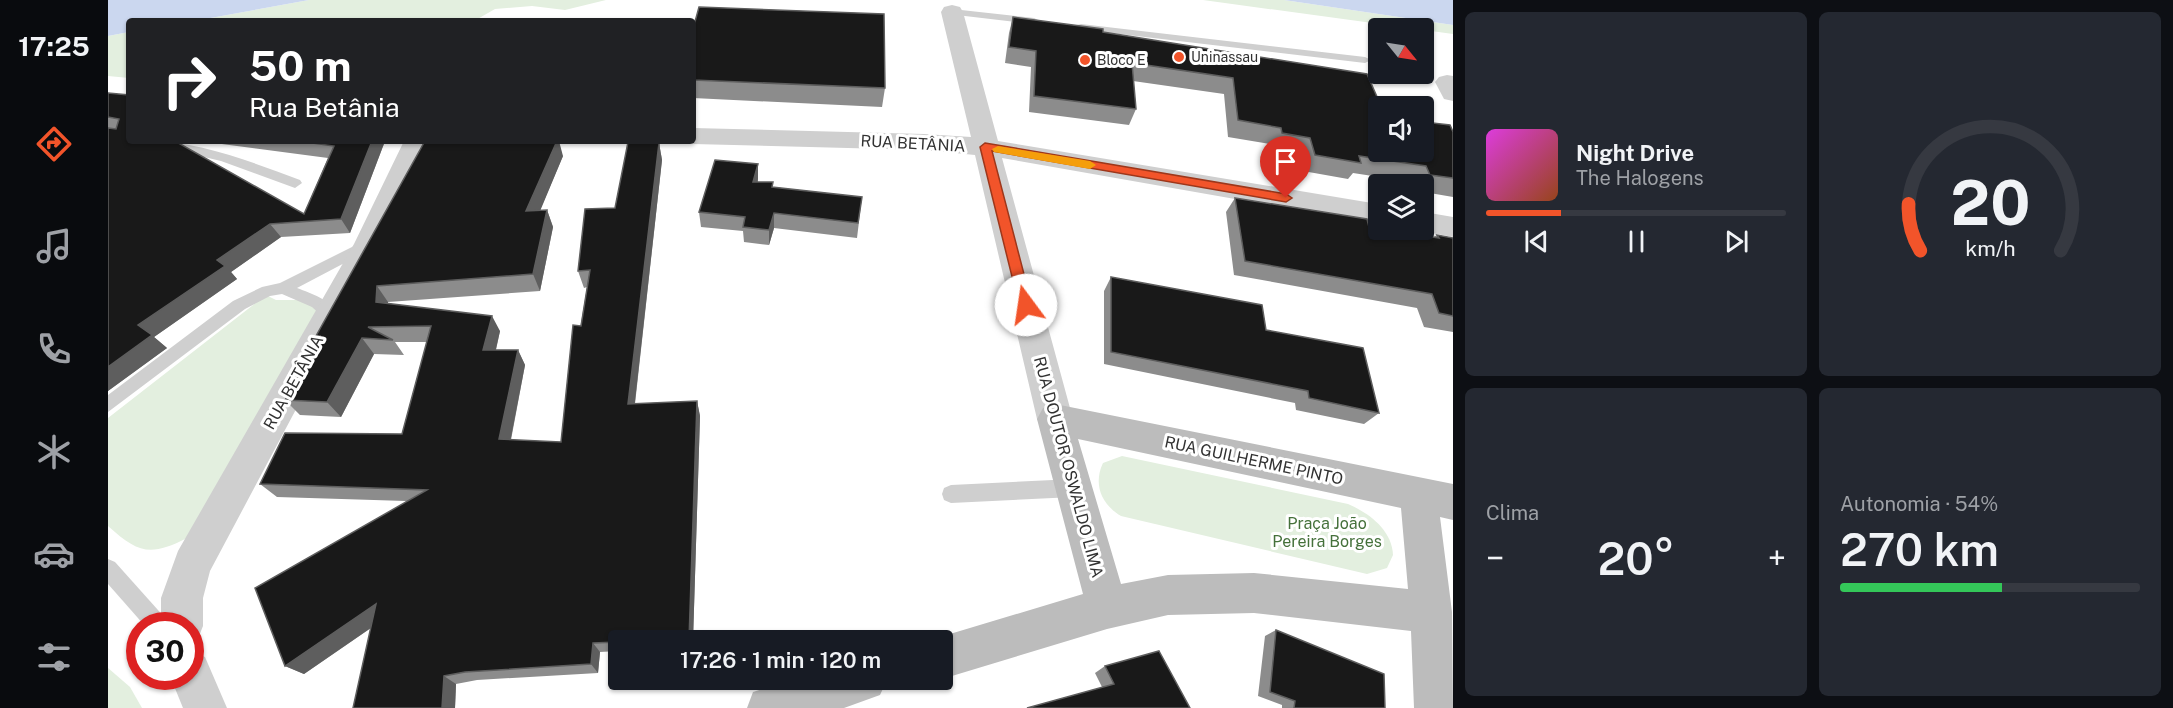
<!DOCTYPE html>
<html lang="pt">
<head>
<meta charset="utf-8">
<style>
  body { margin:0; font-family:"Public Sans",sans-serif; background:#242831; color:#f1f3f6; height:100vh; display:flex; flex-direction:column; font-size:22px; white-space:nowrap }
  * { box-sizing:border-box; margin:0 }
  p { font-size:20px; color:#9ea1a6 }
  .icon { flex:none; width:33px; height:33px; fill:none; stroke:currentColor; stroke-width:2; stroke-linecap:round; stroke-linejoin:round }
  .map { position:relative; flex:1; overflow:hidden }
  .details { display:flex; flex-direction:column; gap:12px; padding:12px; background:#0d0f14; width:720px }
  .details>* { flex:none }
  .guide { position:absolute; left:18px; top:18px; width:570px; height:126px; border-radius:6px; box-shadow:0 2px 4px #0004; background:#202124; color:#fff; overflow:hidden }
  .needle { width:39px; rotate:120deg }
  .tools { position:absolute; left:1260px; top:18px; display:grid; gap:12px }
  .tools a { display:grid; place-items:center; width:66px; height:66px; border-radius:6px; background:#171b24; box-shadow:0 2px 4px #0004; font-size:30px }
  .speed { position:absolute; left:18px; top:612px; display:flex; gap:12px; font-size:30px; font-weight:700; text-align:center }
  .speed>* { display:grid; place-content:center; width:78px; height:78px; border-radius:50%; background:#171b24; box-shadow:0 2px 4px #0004; line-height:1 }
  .speed .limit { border:9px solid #d22; background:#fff; color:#111 }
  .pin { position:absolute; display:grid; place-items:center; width:51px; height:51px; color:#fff; margin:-62px -26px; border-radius:50% 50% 50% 0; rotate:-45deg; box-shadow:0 0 6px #0007 }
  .pin .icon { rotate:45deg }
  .me { position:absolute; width:66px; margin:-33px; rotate:346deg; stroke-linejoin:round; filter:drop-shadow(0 0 4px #0008) }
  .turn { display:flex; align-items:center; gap:21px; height:126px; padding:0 24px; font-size:27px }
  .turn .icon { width:78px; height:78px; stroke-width:2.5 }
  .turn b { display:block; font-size:42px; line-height:51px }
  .big { font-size:45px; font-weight:600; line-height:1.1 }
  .details .tile { flex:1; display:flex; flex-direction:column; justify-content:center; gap:9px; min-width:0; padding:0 21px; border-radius:9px; background:#242831 }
  .details .dial { align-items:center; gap:0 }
  .dial svg { height:156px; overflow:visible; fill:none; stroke:#363941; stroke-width:7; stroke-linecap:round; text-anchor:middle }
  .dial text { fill:#f1f3f6; stroke:none }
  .song { display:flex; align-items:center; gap:18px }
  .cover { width:72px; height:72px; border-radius:9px; background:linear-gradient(135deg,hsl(300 70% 55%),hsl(20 70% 35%)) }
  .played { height:6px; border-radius:3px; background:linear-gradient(90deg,#f2542a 25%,#363941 25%) }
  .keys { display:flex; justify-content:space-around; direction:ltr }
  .heat { display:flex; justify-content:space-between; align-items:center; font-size:33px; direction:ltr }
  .charge { height:9px; border-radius:4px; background:linear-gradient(90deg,#34c759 54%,#363941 0) }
  .details .tiles { flex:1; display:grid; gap:12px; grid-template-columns:repeat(2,1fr) }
  .trip { position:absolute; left:500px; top:630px; width:345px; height:60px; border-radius:6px; background:#171b24; box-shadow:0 2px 4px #0004; font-weight:600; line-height:60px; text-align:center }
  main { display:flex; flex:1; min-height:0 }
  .dock { display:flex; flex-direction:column; width:108px; justify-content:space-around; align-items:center; background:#090b0e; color:#9ea1a6 }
  .dock .icon { width:42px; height:42px }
  .dock .current { color:#f2542a }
  .dock b { font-size:27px; color:#f1f3f6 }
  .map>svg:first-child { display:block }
</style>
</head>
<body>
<main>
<nav class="dock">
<b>17:25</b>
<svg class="icon current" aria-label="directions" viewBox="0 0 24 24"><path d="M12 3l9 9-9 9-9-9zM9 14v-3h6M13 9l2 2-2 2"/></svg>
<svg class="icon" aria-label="music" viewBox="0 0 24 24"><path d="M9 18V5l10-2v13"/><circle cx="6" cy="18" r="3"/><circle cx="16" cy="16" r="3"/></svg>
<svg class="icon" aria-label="phone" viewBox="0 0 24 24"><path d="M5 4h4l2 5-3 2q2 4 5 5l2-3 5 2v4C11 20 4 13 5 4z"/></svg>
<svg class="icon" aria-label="climate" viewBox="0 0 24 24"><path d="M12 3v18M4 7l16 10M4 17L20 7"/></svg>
<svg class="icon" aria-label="car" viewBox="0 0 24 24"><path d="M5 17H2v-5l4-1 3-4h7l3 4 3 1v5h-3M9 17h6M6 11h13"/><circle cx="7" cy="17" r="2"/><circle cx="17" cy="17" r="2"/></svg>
<svg class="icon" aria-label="filters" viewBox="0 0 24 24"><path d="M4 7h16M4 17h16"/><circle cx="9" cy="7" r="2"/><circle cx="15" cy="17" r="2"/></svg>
</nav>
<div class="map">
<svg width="1345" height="708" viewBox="0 0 1345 708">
  <rect width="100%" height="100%" fill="#fff"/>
  <g fill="#e3efdf">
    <polygon points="201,0 498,0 457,10 424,6 387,9 366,21 86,21"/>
    <polygon points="1095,0 1176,0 1345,25 1345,34"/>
    <polygon points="21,32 21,78 0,76 0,36"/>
    <path d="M158,295l10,5h32l10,10 -131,228c-37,19 -49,15 -79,-12v-108z"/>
    <path d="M1014,456l226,48c21,9 44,26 45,51l-6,13 -20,6 -246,-58c-20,-12 -28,-32 -18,-53z"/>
    <polygon points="0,668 22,687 34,708 0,708"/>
  </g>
  <g fill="#cbd7ef">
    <polygon points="0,0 201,0 86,21 21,21 21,32 0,36"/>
    <polygon points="1176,0 1345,0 1345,25"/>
  </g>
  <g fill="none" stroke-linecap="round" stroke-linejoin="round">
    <g fill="#cfcfcf" fill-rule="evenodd">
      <polygon points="844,9 926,18 932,21 926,24 840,14 840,10"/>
      <polygon points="973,24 1257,57 1263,60 1257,63 969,29 969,25"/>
      <path d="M40,141c52,0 103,21 152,39l2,3 -7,5 -74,-27 -72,-17z"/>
      <path d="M260,239l7,5 -2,4 -76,40c15,6 33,11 41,26l-2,4h-12l-12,-11 -30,-13 -12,2 -25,13 -137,103v-17l125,-94 29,-14 18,-4z"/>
      <polygon points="966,479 973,482 975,488 973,494 966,497 843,503 836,500 834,494 836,488 843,485"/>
      <polygon points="0,559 7,562 58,619 61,626 37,626 0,584"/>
    </g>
    <g fill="#cfcfcf" fill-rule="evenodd">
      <polygon points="844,5 852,7 855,12 890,141 1270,204 1270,224 894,158 965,419 959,430 947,434 935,430 929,419 867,155 816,150 585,144 575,141 585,141 585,128 816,134 863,137 833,12 836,7"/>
      <polygon points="1339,75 1345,76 1345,101 1336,99 1327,82 1331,77"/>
      <polygon points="296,141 322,141 276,244 102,571 95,598 95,626 89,641 82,643 82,626 53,626 53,598 70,551 246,244"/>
      <polygon points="1316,212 1345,217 1345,237 1307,230 1316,230"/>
      <polygon points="82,650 97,657 119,708 75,708 62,676 82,676"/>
    </g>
    <g fill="#bcbcbc" fill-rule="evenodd">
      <path d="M947,404l398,80v36l-13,-3 12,95 1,96h-39l-3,-77 -157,-18 -86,2 -61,14 -165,50v-39h-12l153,-46 -46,-175 6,-11zM970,439l323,69 7,81 -154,-16 -86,2 -47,9z"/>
      <polygon points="682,680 779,680 772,695 736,708 639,708 645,692"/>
    </g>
  </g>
  <g fill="#8c8c8c">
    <polygon points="905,17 995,32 1259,74 1270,152 1345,132 1345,197 1316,192 1316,184 1305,184 1304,182 1245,173 1240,179 1195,171 1190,154 1163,149 1162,144 1120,137 1116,94 1025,81 1028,109 1021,125 921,112 923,67 897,63 901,33"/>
    <polygon points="585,29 777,88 774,107 585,98"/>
    <polygon points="0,93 21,141 196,214 220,158 91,141 277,141 242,233 173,237 123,272 129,279 46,337 59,348 0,391"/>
    <polygon points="317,141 455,156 432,210 439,210 445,227 432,291 280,302 280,303 392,331 388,350 410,350 417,365 403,440 453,442 479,287 476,288 470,271 507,208 551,143 554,160 527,404 589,401 592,416 585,640 510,640 510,651 492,652 490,673 369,680 348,684 347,708 245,708 263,628 196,674 177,666 298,501 169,497 152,484 294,434 319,342 287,342 296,355 266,354 233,417 192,415 177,400 210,338 208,336"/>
    <polygon points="650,164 650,182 665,187 754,197 749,238 666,228 661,245 636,242 635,231 593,227 591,212"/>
    <polygon points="1127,198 1261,227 1326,237 1329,235 1345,238 1345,332 1316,327 1309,308 1126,275 1118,212"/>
    <polygon points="1003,277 1158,330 1271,413 1256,424 1188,410 1187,403 996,364 996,291"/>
    <polygon points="1168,630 1277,708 1174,708 1174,705 1150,696 1157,636"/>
    <polygon points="997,666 1082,708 994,687 987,673"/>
  </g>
  <g fill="#5e5e5e">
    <polygon points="264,141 277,141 242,233 233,219"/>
    <polygon points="449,141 451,141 455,156 425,228 418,211"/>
    <polygon points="551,143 554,160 525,419 520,404"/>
    <polygon points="650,164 650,179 646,196 645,182"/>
    <polygon points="439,210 445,227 432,291 425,274"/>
    <polygon points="666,213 666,228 661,245 661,230"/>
    <polygon points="162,224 173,237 123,272 129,279 46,337 59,348 0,391 0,367 30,325 109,260"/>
    <polygon points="269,286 280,302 280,318 268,302"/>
    <polygon points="384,316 392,331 384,366 375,350"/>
    <polygon points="254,338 266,354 233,417 219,402"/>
    <polygon points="410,350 417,365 400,453 391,439"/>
    <polygon points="589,401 592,416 585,640 581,640"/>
    <polygon points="268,604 283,614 196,674 177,666"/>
    <polygon points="485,643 492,652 490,673 483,664"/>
    <polygon points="336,676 348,684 347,708 334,708"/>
  </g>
  <g fill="#191919" stroke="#5e5e5e" stroke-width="1.5">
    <polygon points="591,7 776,14 777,88 585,80 585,29"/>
    <polygon points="905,17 995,29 995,32 1259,74 1273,106 1270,106 1270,152 1316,152 1316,122 1342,125 1345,132 1345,178 1322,175 1318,166 1251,156 1253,163 1207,155 1202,138 1174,133 1173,128 1130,120 1125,78 1024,63 1028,109 926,96 928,51 901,47"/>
    <polygon points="0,93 21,95 21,141 67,141 196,214 226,146 190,141 264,141 233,219 162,224 109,260 117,266 30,325 44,335 0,367 0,128 8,129 11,119 0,117"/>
    <polygon points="317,141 449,141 418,211 439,210 425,274 269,286 268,302 384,316 375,350 410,350 391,439 453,442 465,325 473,326 482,270 470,271 477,209 507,208 520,142 551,143 520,404 589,401 581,640 510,640 510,642 485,643 483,664 357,672 336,676 334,708 245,708 268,604 177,666 147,588 319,490 152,484 177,433 294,434 323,326 260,327 285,340 254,338 219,402 177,400 212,336 208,336"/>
    <polygon points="607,160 650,164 645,182 665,182 664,187 754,197 750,223 666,213 661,230 635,227 637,217 591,212"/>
    <polygon points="1127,198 1259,219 1261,227 1270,228 1270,230 1278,230 1331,238 1329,235 1345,238 1345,316 1331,313 1324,294 1137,261"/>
    <polygon points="1003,277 1154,305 1158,330 1255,348 1271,413 1201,398 1200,391 1003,352"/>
    <polygon points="1168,630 1276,674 1277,708 1186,708 1187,701 1162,692"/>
    <polygon points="1051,651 1082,708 919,708 1006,684 997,666"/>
  </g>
  <polygon fill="#f2542a" stroke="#9d371b" stroke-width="1.5" points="877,143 1178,194 1184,198 1178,202 884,151 924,305 918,310 911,305 872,147"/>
  <polygon fill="#f59e0b" points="890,146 982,161 988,165 982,169 886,152 884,149"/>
  <g fill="#f2542a" stroke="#fff" stroke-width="2">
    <circle cx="1071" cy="57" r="6"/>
    <circle cx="977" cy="60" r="6"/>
  </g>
  <g text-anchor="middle" stroke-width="6" stroke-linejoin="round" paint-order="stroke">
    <g font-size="14" fill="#323232" stroke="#fff" text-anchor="start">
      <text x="1083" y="62">Uninassau</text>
      <text x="989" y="65">Bloco E</text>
    </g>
    <g font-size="16" fill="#323232" stroke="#fff">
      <text transform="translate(805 143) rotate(3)" y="6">RUA BETÂNIA</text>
      <text transform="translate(185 382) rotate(-61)" y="6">RUA BETÂNIA</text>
      <text transform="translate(1146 460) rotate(12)" y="6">RUA GUILHERME PINTO</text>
      <text transform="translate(961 467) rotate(75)" y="6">RUA DOUTOR OSWALDO LIMA</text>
    </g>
    <g font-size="16" fill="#45713b" stroke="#fff">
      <text x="1219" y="529">Praça João<tspan x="1219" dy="18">Pereira Borges</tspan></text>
    </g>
  </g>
</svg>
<div class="tools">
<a><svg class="needle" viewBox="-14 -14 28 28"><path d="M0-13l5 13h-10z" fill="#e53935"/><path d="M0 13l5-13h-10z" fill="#9ea1a6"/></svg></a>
<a><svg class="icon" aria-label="sound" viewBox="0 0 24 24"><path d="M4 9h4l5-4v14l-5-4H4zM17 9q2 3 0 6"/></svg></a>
<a><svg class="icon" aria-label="layers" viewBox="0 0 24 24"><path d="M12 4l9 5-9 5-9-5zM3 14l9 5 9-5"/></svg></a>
</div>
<div class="speed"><div class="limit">30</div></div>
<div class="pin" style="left:1178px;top:198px;background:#d93025"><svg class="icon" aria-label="arrive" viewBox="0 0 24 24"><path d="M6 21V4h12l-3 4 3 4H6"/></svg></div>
<svg class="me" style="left:918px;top:305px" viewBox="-20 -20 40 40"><circle r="19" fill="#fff"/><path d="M0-13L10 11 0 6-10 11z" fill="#f2542a"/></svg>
<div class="trip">17:26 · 1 min · 120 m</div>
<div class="guide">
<div class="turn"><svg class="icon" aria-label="right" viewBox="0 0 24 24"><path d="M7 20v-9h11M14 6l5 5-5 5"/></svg><div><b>50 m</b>Rua Betânia</div></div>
</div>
</div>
<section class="details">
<div class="tiles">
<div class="tile">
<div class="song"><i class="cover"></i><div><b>Night Drive</b><p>The Halogens</p></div></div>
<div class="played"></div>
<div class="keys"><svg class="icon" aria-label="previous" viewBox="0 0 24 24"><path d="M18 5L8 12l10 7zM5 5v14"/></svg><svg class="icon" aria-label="pause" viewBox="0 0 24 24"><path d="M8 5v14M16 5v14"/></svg><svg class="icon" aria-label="next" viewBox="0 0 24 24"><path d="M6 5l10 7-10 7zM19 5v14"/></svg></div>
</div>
<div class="tile dial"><svg viewBox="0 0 100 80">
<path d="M14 69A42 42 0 1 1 86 69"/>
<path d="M14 69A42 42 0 0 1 8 45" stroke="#f2542a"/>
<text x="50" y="56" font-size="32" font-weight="700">20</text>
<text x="50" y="72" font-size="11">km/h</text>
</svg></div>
<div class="tile"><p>Clima</p>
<div class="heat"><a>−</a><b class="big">20°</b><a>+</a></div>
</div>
<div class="tile"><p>Autonomia · 54%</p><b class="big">270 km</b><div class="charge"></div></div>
</div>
</section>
</main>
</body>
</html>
